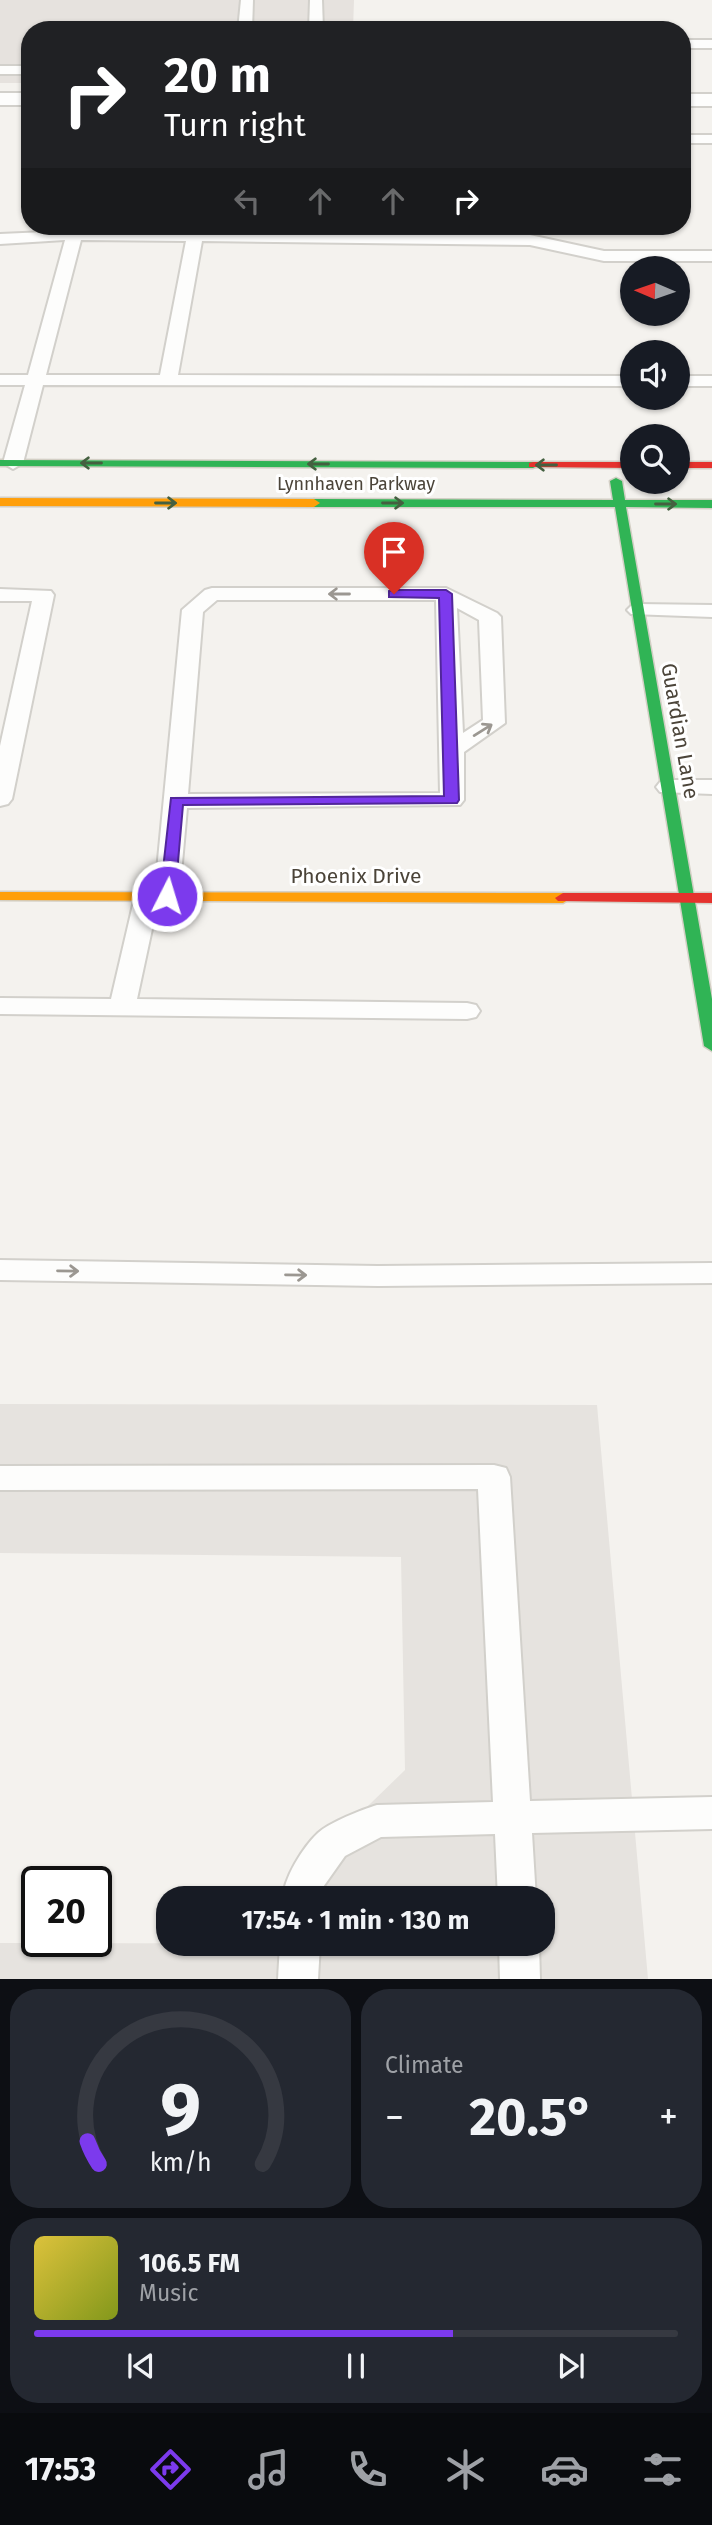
<!DOCTYPE html>
<html lang="en">
<head>
<meta charset="utf-8">
<style>
  body { margin:0; font-family:"Fira Sans",sans-serif; background:#242831; color:#f1f3f6; height:100vh; display:flex; flex-direction:column; font-size:26px; white-space:nowrap }
  * { box-sizing:border-box; margin:0 }
  p { font-size:23px; color:#9ea1a6 }
  .icon { flex:none; width:38px; height:38px; fill:none; stroke:currentColor; stroke-width:2; stroke-linecap:round; stroke-linejoin:round }
  .map { position:relative; height:1979px; overflow:hidden }
  .panel { display:flex; flex-direction:column; gap:10px; padding:10px; background:#0d0f14; flex:1 }
  .panel>* { flex:none }
  .hud { position:absolute; left:21px; top:21px; width:670px; height:214px; border-radius:28px; box-shadow:0 2px 5px #0004; background:#202124; color:#fff; overflow:hidden }
  .needle { width:46px; rotate:272deg }
  .fabs { position:absolute; left:620px; top:256px; display:grid; gap:14px }
  .fabs a { display:grid; place-items:center; width:70px; height:70px; border-radius:50%; background:#171b24; box-shadow:0 2px 5px #0004; font-size:35px }
  .speed { position:absolute; left:21px; top:1866px; display:flex; gap:14px; font-size:35px; font-weight:700; text-align:center }
  .speed>* { display:grid; place-content:center; width:91px; height:91px; border-radius:50%; background:#171b24; box-shadow:0 2px 5px #0004; line-height:1 }
  .speed .limit { border:4px solid #111; border-radius:10px; background:#fff; color:#111 }
  .pin { position:absolute; display:grid; place-items:center; width:60px; height:60px; color:#fff; margin:-72px -30px; border-radius:50% 50% 50% 0; rotate:-45deg; box-shadow:0 0 7px #0007 }
  .pin .icon { rotate:45deg }
  .me { position:absolute; width:77px; margin:-38px; rotate:5deg; stroke-linejoin:round; filter:drop-shadow(0 0 5px #0008) }
  .turn { display:flex; align-items:center; gap:24px; height:147px; padding:0 28px; font-size:32px }
  .turn .icon { width:91px; height:91px; stroke-width:2.5 }
  .turn b { display:block; font-size:49px; line-height:60px }
  .lanes { display:flex; align-items:center; height:66px; padding:0 28px; background:#0003; justify-content:center; gap:35px; direction:ltr }
  .lanes .off { opacity:.35 }
  .big { font-size:52px; font-weight:700; line-height:1.1 }
  .panel .tile { flex:1; display:flex; flex-direction:column; justify-content:center; gap:10px; min-width:0; padding:0 24px; border-radius:28px; background:#242831 }
  .panel .dial { align-items:center; gap:0 }
  .dial svg { height:182px; overflow:visible; fill:none; stroke:#363941; stroke-width:7; stroke-linecap:round; text-anchor:middle }
  .dial text { fill:#f1f3f6; stroke:none }
  .song { display:flex; align-items:center; gap:21px }
  .cover { width:84px; height:84px; border-radius:10px; background:linear-gradient(135deg,hsl(50 70% 55%),hsl(70 70% 35%)) }
  .played { height:7px; border-radius:4px; background:linear-gradient(90deg,#7c3aed 65%,#363941 65%) }
  .keys { display:flex; justify-content:space-around; direction:ltr }
  .heat { display:flex; justify-content:space-between; align-items:center; font-size:38px; direction:ltr }
  .panel .tiles { flex:1; display:grid; gap:10px; grid-template-columns:1fr 1fr }
  .tile:last-child { grid-column:span 2 }
  .trip { position:absolute; left:156px; top:1886px; width:399px; height:70px; border-radius:28px; background:#171b24; box-shadow:0 2px 5px #0004; font-weight:700; line-height:70px; text-align:center }
  .menu { display:flex; height:112px; justify-content:space-around; align-items:center; background:#090b0e; color:#9ea1a6 }
  .menu .icon { width:49px; height:49px }
  .menu .on { color:#7c3aed }
  .menu b { font-size:32px; color:#f1f3f6 }
  .map>svg:first-child { display:block }
</style>
</head>
<body>
<div class="map">
<svg width="712" height="1979" viewBox="0 0 712 1979">
  <rect width="100%" height="100%" fill="#f4f2ee"/>
  <polygon fill="#e6e2de" points="0,0 354,0 353,30 30,30 30,83 0,83"/>
  <polygon fill="#e6e3df" points="0,1404 597,1405 648,1979 0,1979 0,1943 542,1944 542,1899 272,1899 405,1770 401,1557 0,1553"/>
  <g fill="none" stroke-linecap="round" stroke-linejoin="round">
    <defs>
      <g id="lane">
        <polygon points="241,0 253,0 252,30 238,30"/>
        <polygon points="310,0 322,0 323,30 309,30"/>
        <rect x="682" y="40" width="30" height="8"/>
        <rect x="0" y="66" width="30" height="8"/>
        <rect x="682" y="135" width="30" height="8"/>
        <path d="M69,226h16l-1,4 446,5 74,16h108v10h-108l-74,-16 -328,-4 -24,134 454,1v10l-589,-1 -20,78 -10,6 -10,-6 22,-78h-25v-10h28l37,-135 -65,4v-10l68,-3zM81,240l105,1 -26,134h-114z"/>
        <rect x="677" y="376" width="35" height="10"/>
        <path d="M212,588h234l51,25 4,4 4,106 -41,29v48l-4,5 -273,3 -8,88 -3,5 -9,2 -9,-2 -21,98 330,4 9,2 4,6 -4,6 -9,2 -467,-5v-16l111,1 24,-103 3,-5h17l27,-281 23,-20zM217,600h219l4,193 -252,1 15,-182zM457,608l22,12 4,100 -20,13z"/>
        <polygon points="0,589 51,591 54,595 12,799 8,804 0,806 0,746 32,601 0,601"/>
        <polygon points="638,604 712,605 712,617 631,614 627,610 631,606"/>
        <polygon points="668,780 712,780 712,794 660,792 656,787 660,782"/>
        <polygon points="0,1260 378,1266 712,1263 712,1283 378,1286 0,1280"/>
        <path d="M494,1465l12,3 4,9 20,324 182,-4v32l-180,4 4,66h-38l-3,-65 -114,3 -36,19 -24,34v9h-38c0,-20 20,-52 35,-66 12,-11 43,-23 59,-28l116,-3 -15,-313 -478,1v-24z"/>
        <polygon points="280,1944 320,1944 318,1979 278,1979"/>
        <polygon points="499,1944 539,1944 540,1979 500,1979"/>
      </g>
      <g id="street">
        <rect x="0" y="93" width="30" height="12"/>
        <rect x="682" y="94" width="30" height="12"/>
      </g>
      <g id="fast">
        <polygon points="0,460 533,462 539,465 533,468 0,466"/>
        <polygon points="616,478 622,481 625,500 712,500 712,508 626,507 712,999 712,1051 704,1046 615,507 314,507 308,503 314,499 613,500 610,481"/>
      </g>
      <g id="slow">
        <polygon points="0,498 314,499 320,503 314,507 0,506"/>
        <polygon points="0,892 563,893 571,898 563,903 0,900"/>
      </g>
      <g id="jam">
        <polygon points="533,462 632,462 632,468 529,467 529,463"/>
        <rect x="677" y="462" width="35" height="6"/>
        <polygon points="563,893 712,893 712,903 558,901 555,898"/>
      </g>
    </defs>
    <use href="#lane" stroke="#d2d0cb" stroke-width="4"/>
    <use href="#street" stroke="#d2d0cb" stroke-width="4"/>
    <use href="#fast" stroke="#d3cfc5" stroke-width="3"/>
    <use href="#slow" stroke="#d3cfc5" stroke-width="3"/>
    <use href="#jam" stroke="#d3cfc5" stroke-width="3"/>
    <use href="#lane" fill="#fdfdfc" fill-rule="evenodd"/>
    <use href="#street" fill="#fdfdfc" fill-rule="evenodd"/>
    <use href="#fast" fill="#30b455" fill-rule="evenodd"/>
    <use href="#slow" fill="#ff9f0a" fill-rule="evenodd"/>
    <use href="#jam" fill="#e5322d" fill-rule="evenodd"/>
  </g>
  <defs><path id="oneway-shaft" d="M-6 0H5M1.5-3L5.5 0L1.5 3" fill="none" stroke-width="1.6" stroke-linecap="round" stroke-linejoin="round" transform="scale(1.75)"/></defs>
  <g stroke="#446040">
    <use href="#oneway-shaft" transform="translate(91 463) rotate(-180)"/>
    <use href="#oneway-shaft" transform="translate(318 464) rotate(-180)"/>
    <use href="#oneway-shaft" transform="translate(546 465) rotate(-180)"/>
    <use href="#oneway-shaft" transform="translate(166 503)"/>
    <use href="#oneway-shaft" transform="translate(393 503)"/>
    <use href="#oneway-shaft" transform="translate(666 504)"/>
  </g>
  <g stroke="#9b9791">
    <use href="#oneway-shaft" transform="translate(339 594) rotate(180)"/>
    <use href="#oneway-shaft" transform="translate(483 730) rotate(-32)"/>
    <use href="#oneway-shaft" transform="translate(68 1271) rotate(1)"/>
    <use href="#oneway-shaft" transform="translate(296 1275) rotate(1)"/>
  </g>
  <polygon fill="#7c3aed" stroke="#51269a" stroke-width="2" points="394,590 446,590 452,594 459,800 457,803 183,805 175,896 167,901 162,899 160,896 171,798 444,796 439,598 389,597 389,591"/>
  <g text-anchor="middle" stroke-width="6" stroke-linejoin="round" paint-order="stroke">
    <g font-size="18" fill="#4b4439" stroke="#fff">
      <text x="356" y="490">Lynnhaven Parkway</text>
    </g>
    <g font-size="21" fill="#4b4439" stroke="#fff">
      <text transform="translate(680 731) rotate(80)" y="7">Guardian Lane</text>
      <text x="356" y="883">Phoenix Drive</text>
    </g>
  </g>
</svg>
<div class="fabs">
<a><svg class="needle" viewBox="-14 -14 28 28"><path d="M0-13l5 13h-10z" fill="#e53935"/><path d="M0 13l5-13h-10z" fill="#9ea1a6"/></svg></a>
<a><svg class="icon" aria-label="sound" viewBox="0 0 24 24"><path d="M4 9h4l5-4v14l-5-4H4zM17 9q2 3 0 6"/></svg></a>
<a><svg class="icon" aria-label="search" viewBox="0 0 24 24"><circle cx="10" cy="10" r="6"/><path d="M15 15l6 6"/></svg></a>
</div>
<div class="speed"><div class="limit">20</div></div>
<div class="pin" style="left:394px;top:594px;background:#d93025"><svg class="icon" aria-label="arrive" viewBox="0 0 24 24"><path d="M6 21V4h12l-3 4 3 4H6"/></svg></div>
<svg class="me" style="left:167px;top:896px" viewBox="-20 -20 40 40"><circle r="17" fill="#7c3aed" stroke="#fff" stroke-width="3"/><path d="M0-11L8 9 0 5-8 9z" fill="#fff"/></svg>
<div class="trip">17:54 · 1 min · 130 m</div>
<div class="hud">
<div class="turn"><svg class="icon" aria-label="right" viewBox="0 0 24 24"><path d="M7 20v-9h11M14 6l5 5-5 5"/></svg><div><b>20 m</b>Turn right</div></div>
<div class="lanes"><svg class="icon off" aria-label="left" viewBox="0 0 24 24"><path d="M17 20v-9H6M10 6l-5 5 5 5"/></svg><svg class="icon off" aria-label="ahead" viewBox="0 0 24 24"><path d="M12 20V5M6 11l6-6 6 6"/></svg><svg class="icon off" aria-label="ahead" viewBox="0 0 24 24"><path d="M12 20V5M6 11l6-6 6 6"/></svg><svg class="icon" aria-label="right" viewBox="0 0 24 24"><path d="M7 20v-9h11M14 6l5 5-5 5"/></svg></div>
</div>
</div>
<section class="panel">
<div class="tiles">
<div class="tile dial"><svg viewBox="0 0 100 80">
<path d="M14 69A42 42 0 1 1 86 69"/>
<path d="M14 69A42 42 0 0 1 9 59" stroke="#7c3aed"/>
<text x="50" y="56" font-size="32" font-weight="700">9</text>
<text x="50" y="72" font-size="11">km/h</text>
</svg></div>
<div class="tile"><p>Climate</p>
<div class="heat"><a>−</a><b class="big">20.5°</b><a>+</a></div>
</div>
<div class="tile">
<div class="song"><i class="cover"></i><div><b>106.5 FM</b><p>Music</p></div></div>
<div class="played"></div>
<div class="keys"><svg class="icon" aria-label="previous" viewBox="0 0 24 24"><path d="M18 5L8 12l10 7zM5 5v14"/></svg><svg class="icon" aria-label="pause" viewBox="0 0 24 24"><path d="M8 5v14M16 5v14"/></svg><svg class="icon" aria-label="next" viewBox="0 0 24 24"><path d="M6 5l10 7-10 7zM19 5v14"/></svg></div>
</div>
</div>
</section>
<nav class="menu">
<b>17:53</b>
<svg class="icon on" aria-label="directions" viewBox="0 0 24 24"><path d="M12 3l9 9-9 9-9-9zM9 14v-3h6M13 9l2 2-2 2"/></svg>
<svg class="icon" aria-label="music" viewBox="0 0 24 24"><path d="M9 18V5l10-2v13"/><circle cx="6" cy="18" r="3"/><circle cx="16" cy="16" r="3"/></svg>
<svg class="icon" aria-label="phone" viewBox="0 0 24 24"><path d="M5 4h4l2 5-3 2q2 4 5 5l2-3 5 2v4C11 20 4 13 5 4z"/></svg>
<svg class="icon" aria-label="climate" viewBox="0 0 24 24"><path d="M12 3v18M4 7l16 10M4 17L20 7"/></svg>
<svg class="icon" aria-label="car" viewBox="0 0 24 24"><path d="M5 17H2v-5l4-1 3-4h7l3 4 3 1v5h-3M9 17h6M6 11h13"/><circle cx="7" cy="17" r="2"/><circle cx="17" cy="17" r="2"/></svg>
<svg class="icon" aria-label="filters" viewBox="0 0 24 24"><path d="M4 7h16M4 17h16"/><circle cx="9" cy="7" r="2"/><circle cx="15" cy="17" r="2"/></svg>
</nav>
</body>
</html>
